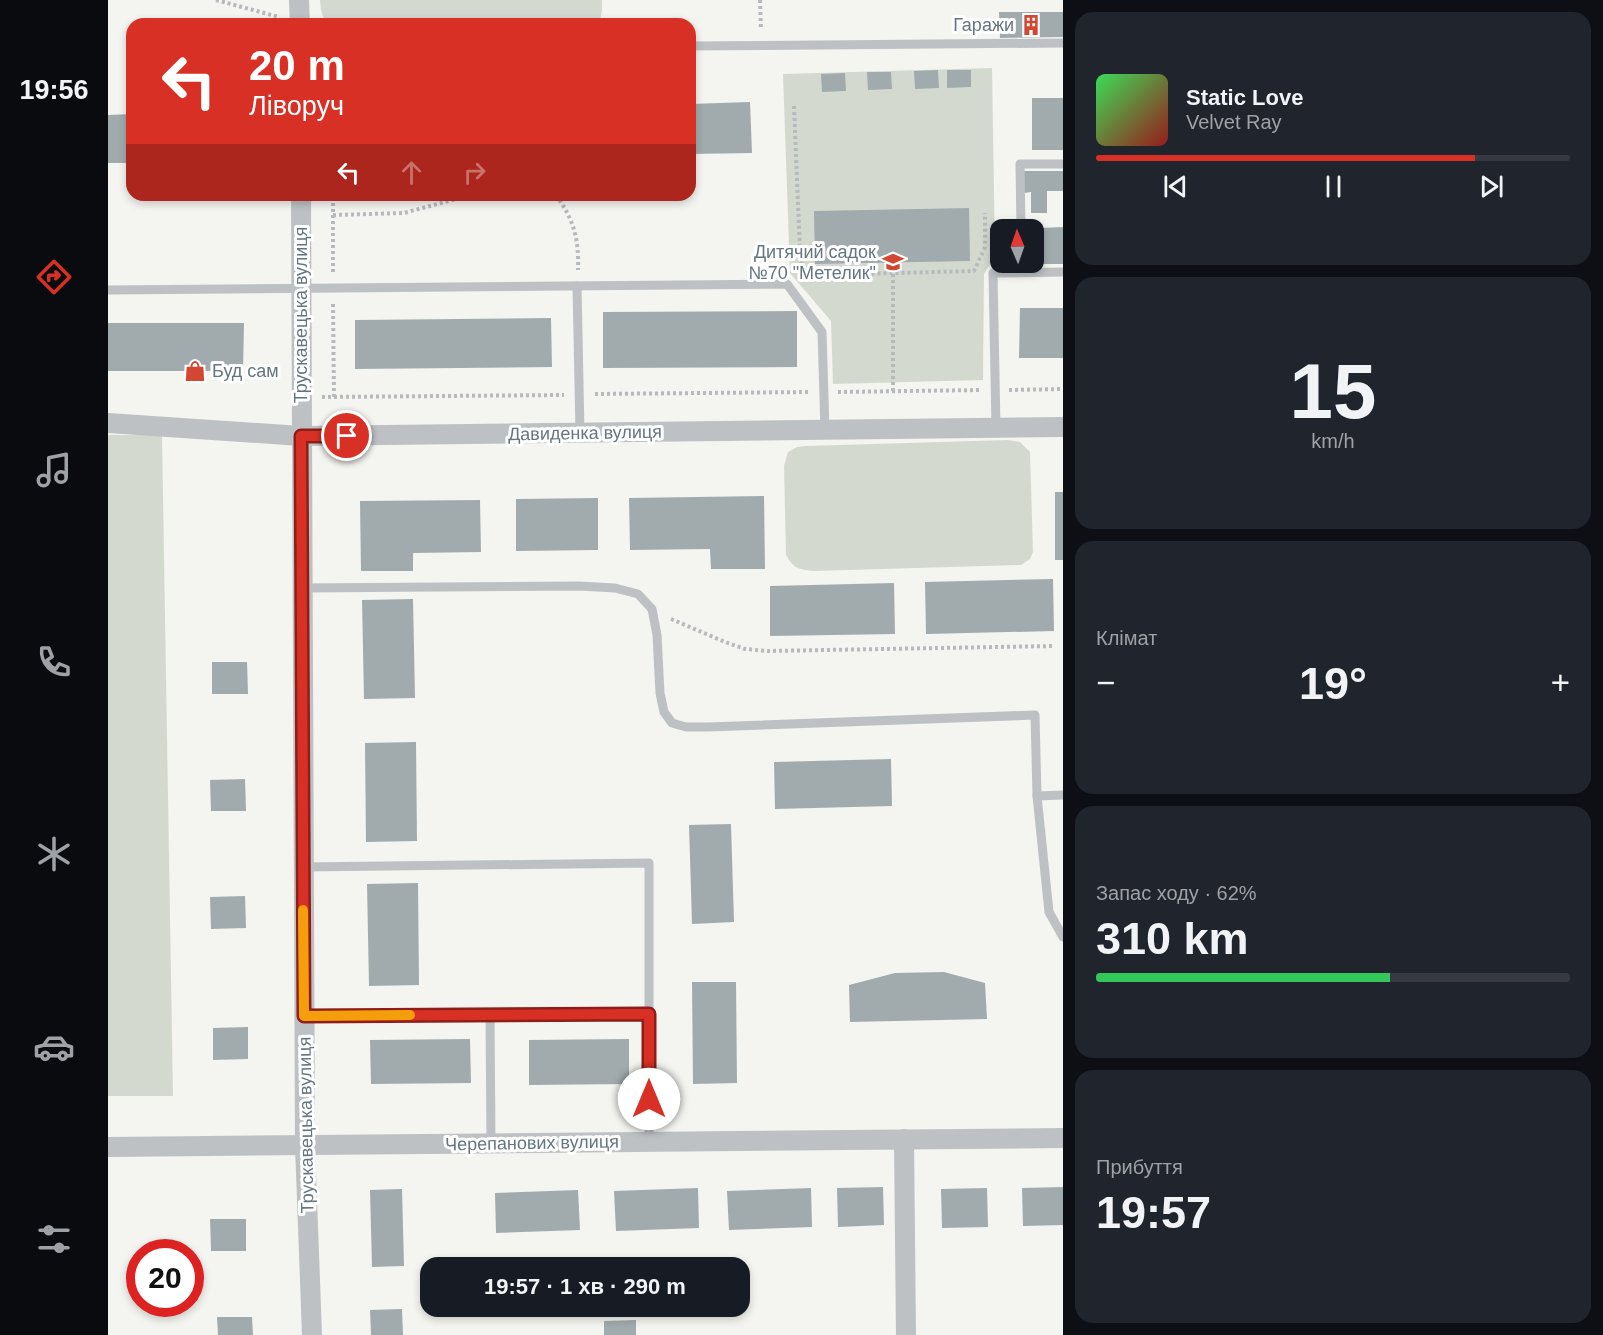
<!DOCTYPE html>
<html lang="uk">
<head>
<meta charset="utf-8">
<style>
  body { margin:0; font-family:Helvetica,sans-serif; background:#20242c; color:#f1f3f6; height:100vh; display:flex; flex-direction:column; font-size:22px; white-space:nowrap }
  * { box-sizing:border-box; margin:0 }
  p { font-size:20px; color:#9ea1a6 }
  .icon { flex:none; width:33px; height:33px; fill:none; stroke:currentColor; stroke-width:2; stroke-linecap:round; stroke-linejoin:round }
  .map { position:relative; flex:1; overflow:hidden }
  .details { display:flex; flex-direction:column; gap:12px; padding:12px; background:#0d0f14; width:540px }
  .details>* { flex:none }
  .guide { position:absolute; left:18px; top:18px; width:570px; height:183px; border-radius:18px; box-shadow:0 3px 9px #0003; background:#d93025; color:#fff; overflow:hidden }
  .needle { width:39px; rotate:358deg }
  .buttons { position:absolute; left:882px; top:219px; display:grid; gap:12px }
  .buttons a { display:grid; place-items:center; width:54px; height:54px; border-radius:12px; background:#171b24; box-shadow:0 3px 9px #0003; font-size:30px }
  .speed { position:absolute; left:18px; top:1239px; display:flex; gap:12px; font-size:30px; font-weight:700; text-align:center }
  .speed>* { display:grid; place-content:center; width:78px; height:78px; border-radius:50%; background:#171b24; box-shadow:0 3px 9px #0003; line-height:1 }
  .speed .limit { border:9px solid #d22; background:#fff; color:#111 }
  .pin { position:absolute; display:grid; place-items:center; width:51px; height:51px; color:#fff; margin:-26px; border:3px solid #fff; border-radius:50%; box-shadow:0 2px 6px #0007 }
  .me { position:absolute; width:66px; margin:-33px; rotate:0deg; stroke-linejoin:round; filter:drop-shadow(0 0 4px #0008) }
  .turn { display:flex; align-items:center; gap:21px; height:126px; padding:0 24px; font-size:27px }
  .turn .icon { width:78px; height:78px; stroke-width:2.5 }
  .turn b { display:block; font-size:42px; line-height:51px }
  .lanes { display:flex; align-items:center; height:57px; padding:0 24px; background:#0003; justify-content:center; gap:30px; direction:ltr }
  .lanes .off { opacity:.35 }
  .big { font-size:45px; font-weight:700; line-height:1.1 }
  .details .card { flex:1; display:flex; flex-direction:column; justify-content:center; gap:9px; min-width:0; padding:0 21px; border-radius:18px; background:#20242c }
  .details .dial { align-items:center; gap:0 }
  .dial b { font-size:78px; line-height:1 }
  .song { display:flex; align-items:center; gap:18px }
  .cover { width:72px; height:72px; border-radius:9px; background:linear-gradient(135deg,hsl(130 70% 55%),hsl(0 70% 35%)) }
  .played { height:6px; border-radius:3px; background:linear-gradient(90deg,#d93025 80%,#363941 80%) }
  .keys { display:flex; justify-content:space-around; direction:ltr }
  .heat { display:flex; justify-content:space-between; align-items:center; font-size:33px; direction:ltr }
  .charge { height:9px; border-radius:4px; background:linear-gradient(90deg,#34c759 62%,#363941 0) }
  .trip { position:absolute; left:312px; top:1257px; width:330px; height:60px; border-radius:18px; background:#171b24; box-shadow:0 3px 9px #0003; font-weight:700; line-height:60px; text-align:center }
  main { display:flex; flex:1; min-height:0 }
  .dock { display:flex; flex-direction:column; width:108px; justify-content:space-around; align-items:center; background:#090b0e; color:#9ea1a6 }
  .dock .icon { width:42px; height:42px }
  .dock .active { color:#d93025 }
  .dock b { font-size:27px; color:#f1f3f6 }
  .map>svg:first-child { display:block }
</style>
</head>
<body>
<main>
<nav class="dock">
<b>19:56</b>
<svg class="icon active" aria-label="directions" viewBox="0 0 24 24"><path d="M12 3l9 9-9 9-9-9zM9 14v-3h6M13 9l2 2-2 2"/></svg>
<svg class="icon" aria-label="music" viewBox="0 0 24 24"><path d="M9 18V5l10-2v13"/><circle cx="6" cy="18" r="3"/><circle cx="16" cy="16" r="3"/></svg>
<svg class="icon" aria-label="phone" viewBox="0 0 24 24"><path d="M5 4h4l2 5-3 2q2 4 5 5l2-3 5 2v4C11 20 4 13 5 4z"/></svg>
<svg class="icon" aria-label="climate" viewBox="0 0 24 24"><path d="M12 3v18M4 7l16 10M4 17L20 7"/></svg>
<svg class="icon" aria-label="car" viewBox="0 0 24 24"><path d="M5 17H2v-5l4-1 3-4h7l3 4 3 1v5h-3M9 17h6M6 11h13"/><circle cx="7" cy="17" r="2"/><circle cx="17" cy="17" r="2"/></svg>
<svg class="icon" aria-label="filters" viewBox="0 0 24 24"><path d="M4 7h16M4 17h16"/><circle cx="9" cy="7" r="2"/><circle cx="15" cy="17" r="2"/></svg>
</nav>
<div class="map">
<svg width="955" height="1335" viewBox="0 0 955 1335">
  <rect width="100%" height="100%" fill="#f4f4f0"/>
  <g fill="#d4d9d0">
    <path d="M212,0h282c0,9 1,19 -7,24h-265c-9,-6 -9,-14 -10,-24z"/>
    <polygon points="884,68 887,256 876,274 875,380 725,384 723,321 682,273 675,74"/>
    <polygon points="0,435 54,435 65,1096 0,1096"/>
    <path d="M900,440l12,2 10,10 3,100 -3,7 -9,6 -207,6c-16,-2 -20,-2 -28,-16l-2,-89 4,-14 9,-5 9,-1z"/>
  </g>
  <g fill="#a1abae">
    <polygon points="891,12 955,12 955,37 892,38"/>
    <polygon points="830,70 831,88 807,89 806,71"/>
    <polygon points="839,70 863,70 863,87 839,88"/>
    <polygon points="759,72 783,72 784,89 760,90"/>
    <polygon points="737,73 738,91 714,92 713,74"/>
    <rect x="924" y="98" width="31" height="52"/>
    <polygon points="642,102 644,153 582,154 582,104"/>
    <polygon points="24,114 24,163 0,163 0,115"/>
    <polygon points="916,171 955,171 955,191 939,191 939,213 923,213 923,192 916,193"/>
    <polygon points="861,208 862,261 707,264 706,211"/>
    <polygon points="955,227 955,264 932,264 932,228"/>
    <polygon points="912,308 955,308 955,358 911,358"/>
    <polygon points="689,311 689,367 495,368 495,312"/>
    <polygon points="443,318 444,367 247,369 247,320"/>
    <polygon points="0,323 136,323 135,371 0,371"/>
    <rect x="947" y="492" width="8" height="68"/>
    <polygon points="656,496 657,569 603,569 602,549 522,550 521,498"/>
    <polygon points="490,498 490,550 408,551 408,499"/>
    <polygon points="372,500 373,552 305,553 305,571 253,571 252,501"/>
    <polygon points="945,579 946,631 818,634 817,582"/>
    <polygon points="786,583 787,634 662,636 662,586"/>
    <polygon points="305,599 307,698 256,699 254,600"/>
    <polygon points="104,662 139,662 140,694 104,694"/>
    <polygon points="308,742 309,841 258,842 257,743"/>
    <polygon points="783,759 784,806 667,809 666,762"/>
    <polygon points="137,779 138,811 103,811 102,780"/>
    <polygon points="623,824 626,922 584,924 581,825"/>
    <polygon points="310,883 311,985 261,986 259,884"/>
    <polygon points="137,896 138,928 103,929 102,897"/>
    <polygon points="836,972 877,983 879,1019 742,1022 741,985 787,973"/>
    <polygon points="584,982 628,982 629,1083 585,1084"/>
    <polygon points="140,1027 140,1059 105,1060 105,1028"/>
    <polygon points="362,1039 363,1083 263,1084 262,1040"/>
    <polygon points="521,1039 521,1084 421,1085 421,1040"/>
    <polygon points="775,1187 776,1225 730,1227 729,1188"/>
    <polygon points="955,1187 955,1225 915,1226 914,1188"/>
    <polygon points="590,1188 591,1228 508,1231 506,1191"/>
    <polygon points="703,1188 704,1227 621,1230 619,1191"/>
    <polygon points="879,1188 880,1227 834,1228 833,1189"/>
    <polygon points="294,1189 296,1266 264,1267 262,1190"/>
    <polygon points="470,1190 472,1230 388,1233 387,1193"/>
    <polygon points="102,1219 138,1219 138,1251 103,1251"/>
    <polygon points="294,1309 295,1335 263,1335 262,1310"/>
    <polygon points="109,1317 144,1317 145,1335 110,1335"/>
    <polygon points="528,1320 528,1335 496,1335 496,1321"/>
  </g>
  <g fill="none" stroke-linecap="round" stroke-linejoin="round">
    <g stroke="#b7babc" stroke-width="4" stroke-dasharray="3 3" stroke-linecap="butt">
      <polyline points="108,0 171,17"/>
      <polyline points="652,0 653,30"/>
      <polyline points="686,106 692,251 692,260 697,272 712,275 866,271 877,247 877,213"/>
      <path d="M448,195c18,25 23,44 22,75"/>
      <polyline points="225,215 296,213 363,195"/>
      <polyline points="225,272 225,195"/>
      <polyline points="225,304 226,397"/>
      <polyline points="901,390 955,389"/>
      <polyline points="785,391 785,262"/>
      <polyline points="730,392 873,390"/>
      <polyline points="487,394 702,392"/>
      <polyline points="214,397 456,395"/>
      <polyline points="563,619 617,642 637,649 660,651 946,646"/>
    </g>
    <g stroke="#bdc1c4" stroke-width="9">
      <polyline points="582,46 955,43"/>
      <polyline points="913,230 912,164 955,164"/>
      <polyline points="469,286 472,433"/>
      <polyline points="0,290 679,284 714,332 717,430"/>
      <polyline points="888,428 885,273 955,272"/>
      <polyline points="194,588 471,586 507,588 530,594 544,609 549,635 552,693 556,712 564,723 578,727 600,727 927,715 929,796 955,795"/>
      <polyline points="929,796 941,912 955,937"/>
      <polyline points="195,867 541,863 541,1142"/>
      <polyline points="382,1014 383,1144"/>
      <polyline points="196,1016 541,1014"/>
    </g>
    <g stroke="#bdc1c4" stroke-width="20">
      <polyline points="191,0 192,24"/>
      <polyline points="193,195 197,1145 204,1335"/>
      <polyline points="0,423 193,436 955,427"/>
      <polyline points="796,1139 798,1335"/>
      <polyline points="0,1147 955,1138"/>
    </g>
  </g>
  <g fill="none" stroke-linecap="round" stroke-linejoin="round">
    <defs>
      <polyline id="route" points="239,436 193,436 196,1016 541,1014 541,1099"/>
    </defs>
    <use href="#route" stroke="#8d1f18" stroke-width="15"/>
    <use href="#route" stroke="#d93025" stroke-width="10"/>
    <polyline stroke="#f59e0b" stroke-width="10" points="195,910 196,1016 302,1015"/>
  </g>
  <defs>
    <symbol id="building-bare" viewBox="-9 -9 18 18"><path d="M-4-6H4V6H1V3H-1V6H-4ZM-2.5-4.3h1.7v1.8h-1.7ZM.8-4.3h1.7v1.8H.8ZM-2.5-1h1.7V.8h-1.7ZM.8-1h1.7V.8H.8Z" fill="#d34631" stroke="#fff" stroke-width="2.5" paint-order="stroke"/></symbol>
    <symbol id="school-bare" viewBox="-9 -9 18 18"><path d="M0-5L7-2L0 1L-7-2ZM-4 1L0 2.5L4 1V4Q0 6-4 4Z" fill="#d34631" stroke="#fff" stroke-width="2.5" paint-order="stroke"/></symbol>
    <symbol id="shop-bare" viewBox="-9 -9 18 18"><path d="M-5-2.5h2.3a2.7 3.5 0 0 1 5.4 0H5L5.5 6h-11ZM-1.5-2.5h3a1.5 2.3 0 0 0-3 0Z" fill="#d34631" stroke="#fff" stroke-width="2.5" paint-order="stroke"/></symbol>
  </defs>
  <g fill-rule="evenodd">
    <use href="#building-bare" x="908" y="10" width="30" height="30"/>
    <use href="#school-bare" x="770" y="247" width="30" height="30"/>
    <use href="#shop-bare" x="72" y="356" width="30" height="30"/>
  </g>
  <g text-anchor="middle" stroke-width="6" stroke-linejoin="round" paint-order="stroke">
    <g font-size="18" fill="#65767f" stroke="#fff" text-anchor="end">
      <text x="906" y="31">Гаражи</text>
      <text x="768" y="258">Дитячий садок<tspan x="768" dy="21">№70 "Метелик"</tspan></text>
      <text x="104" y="377" text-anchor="start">Буд сам</text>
    </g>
    <g font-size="18" fill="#65767f" stroke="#fff">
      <text transform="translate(193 315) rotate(-90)" y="6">Трускавецька вулиця</text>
      <text transform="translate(477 433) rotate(-1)" y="6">Давиденка вулиця</text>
      <text transform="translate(198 1125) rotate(-91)" y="6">Трускавецька вулиця</text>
      <text transform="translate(424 1143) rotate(-1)" y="6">Черепанових вулиця</text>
    </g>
  </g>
</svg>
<div class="buttons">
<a><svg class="needle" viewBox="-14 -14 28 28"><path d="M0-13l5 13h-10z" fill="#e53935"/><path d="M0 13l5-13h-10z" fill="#9ea1a6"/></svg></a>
</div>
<div class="speed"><div class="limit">20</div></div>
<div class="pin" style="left:239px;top:436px;background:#d93025"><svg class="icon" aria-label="arrive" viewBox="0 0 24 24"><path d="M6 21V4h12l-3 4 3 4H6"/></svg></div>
<svg class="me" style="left:541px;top:1099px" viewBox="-20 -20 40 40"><circle r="19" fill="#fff"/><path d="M0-13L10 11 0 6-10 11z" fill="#d93025"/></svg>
<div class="trip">19:57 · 1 хв · 290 m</div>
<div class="guide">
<div class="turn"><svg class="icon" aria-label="left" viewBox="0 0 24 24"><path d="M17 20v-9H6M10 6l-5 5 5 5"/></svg><div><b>20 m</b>Ліворуч</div></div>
<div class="lanes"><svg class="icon" aria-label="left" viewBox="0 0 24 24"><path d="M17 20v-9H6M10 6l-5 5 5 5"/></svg><svg class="icon off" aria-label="ahead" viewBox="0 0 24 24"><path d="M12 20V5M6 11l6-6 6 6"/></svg><svg class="icon off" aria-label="right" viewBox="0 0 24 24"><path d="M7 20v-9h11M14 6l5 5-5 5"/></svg></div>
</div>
</div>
<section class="details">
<div class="card">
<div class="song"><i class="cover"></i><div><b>Static Love</b><p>Velvet Ray</p></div></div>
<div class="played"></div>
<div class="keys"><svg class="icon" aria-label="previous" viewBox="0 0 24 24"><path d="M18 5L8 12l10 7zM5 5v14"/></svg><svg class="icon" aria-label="pause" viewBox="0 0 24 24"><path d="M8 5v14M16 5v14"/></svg><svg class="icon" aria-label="next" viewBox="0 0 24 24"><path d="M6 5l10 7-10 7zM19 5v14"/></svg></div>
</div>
<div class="card dial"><b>15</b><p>km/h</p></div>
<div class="card"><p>Клімат</p>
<div class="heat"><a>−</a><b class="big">19°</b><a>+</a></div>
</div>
<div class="card"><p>Запас ходу · 62%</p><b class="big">310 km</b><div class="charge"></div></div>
<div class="card"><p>Прибуття</p><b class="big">19:57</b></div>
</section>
</main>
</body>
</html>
